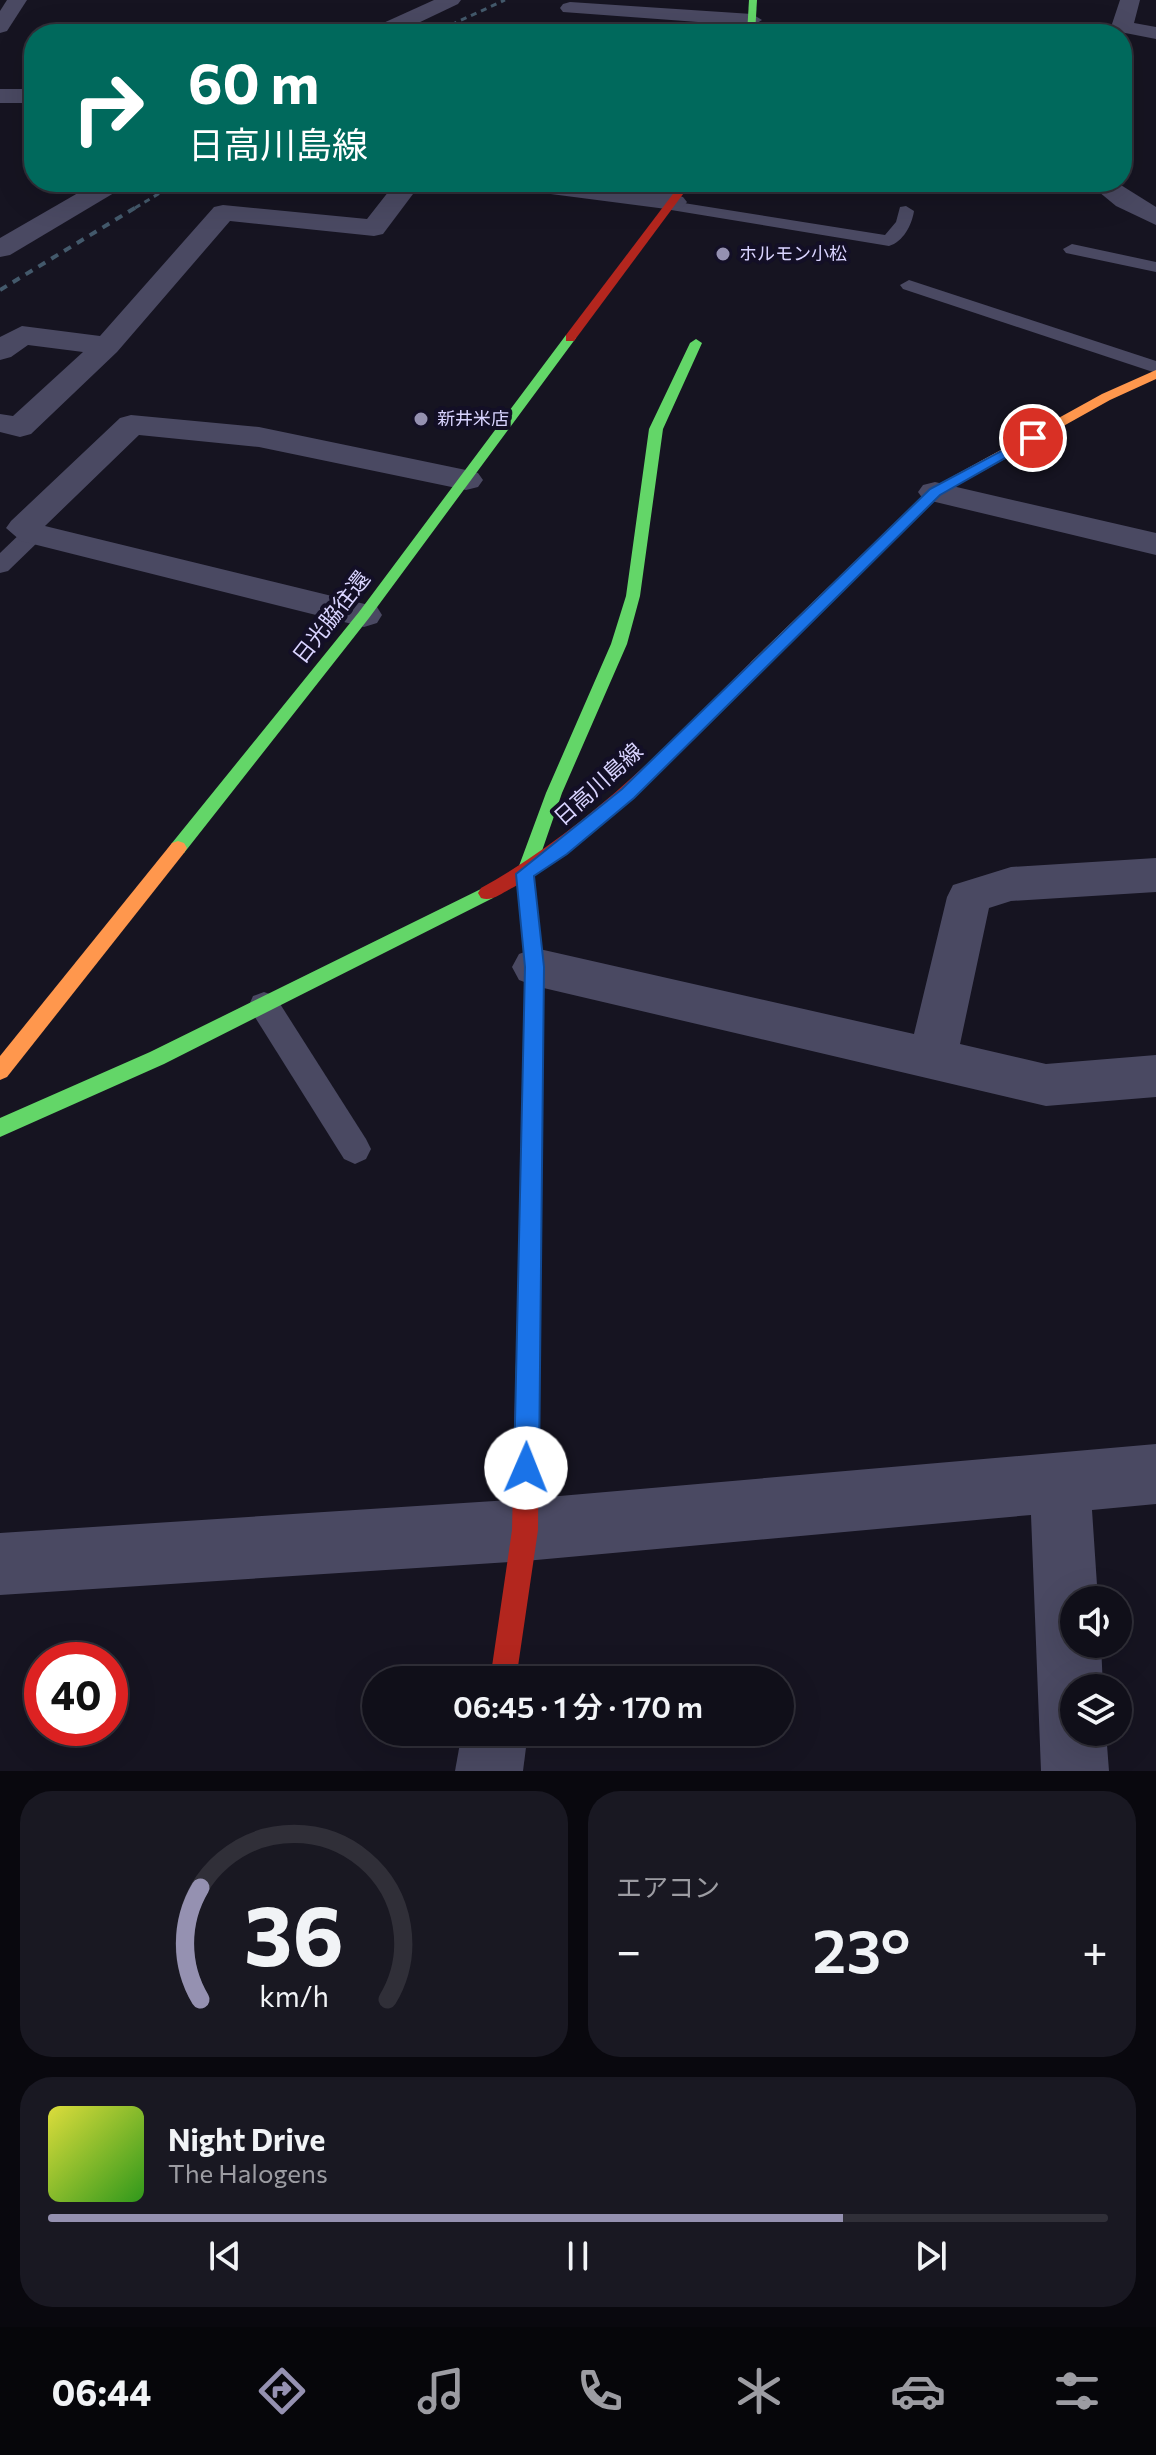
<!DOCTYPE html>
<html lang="ja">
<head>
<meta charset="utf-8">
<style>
  body { margin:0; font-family:Commissioner,"Noto Sans JP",sans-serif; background:#191822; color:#f1f3f6; height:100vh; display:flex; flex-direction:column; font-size:30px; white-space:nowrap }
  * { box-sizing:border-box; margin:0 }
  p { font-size:26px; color:#9c9ca2 }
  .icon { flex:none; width:44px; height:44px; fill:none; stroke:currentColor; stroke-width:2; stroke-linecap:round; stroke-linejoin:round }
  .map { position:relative; height:1771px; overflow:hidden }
  .sheet { display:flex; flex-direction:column; gap:20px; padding:20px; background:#09080e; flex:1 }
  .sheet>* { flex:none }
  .guide { position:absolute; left:24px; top:24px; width:1108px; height:168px; border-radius:32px; box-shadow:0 8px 32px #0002,0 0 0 2px #302f38; background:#00695c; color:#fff; overflow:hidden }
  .fabs { position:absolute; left:1060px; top:1586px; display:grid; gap:16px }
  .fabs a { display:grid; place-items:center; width:72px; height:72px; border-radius:50%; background:#100f19; box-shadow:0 8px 32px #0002,0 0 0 2px #302f38; font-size:40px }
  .speed { position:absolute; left:24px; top:1642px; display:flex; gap:16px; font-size:40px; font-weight:700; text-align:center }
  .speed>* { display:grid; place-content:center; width:104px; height:104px; border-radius:50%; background:#100f19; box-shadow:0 8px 32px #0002,0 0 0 2px #302f38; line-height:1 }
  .speed .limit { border:12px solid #d22; background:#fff; color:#111 }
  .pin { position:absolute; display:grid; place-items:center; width:68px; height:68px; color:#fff; margin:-34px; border:4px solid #fff; border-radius:50%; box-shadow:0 2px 8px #0007 }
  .me { position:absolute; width:88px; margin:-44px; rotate:1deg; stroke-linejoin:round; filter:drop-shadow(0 0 6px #0008) }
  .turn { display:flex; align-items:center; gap:28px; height:168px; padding:0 32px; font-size:36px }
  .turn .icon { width:104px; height:104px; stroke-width:2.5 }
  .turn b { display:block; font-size:56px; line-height:68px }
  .big { font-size:60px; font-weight:600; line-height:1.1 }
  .sheet .widget { flex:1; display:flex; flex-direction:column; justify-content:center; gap:12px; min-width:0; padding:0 28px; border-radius:32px; background:#191822 }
  .sheet .dial { align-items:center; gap:0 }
  .dial svg { height:208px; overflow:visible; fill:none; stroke:#302f38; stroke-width:7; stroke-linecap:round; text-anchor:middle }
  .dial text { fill:#f1f3f6; stroke:none }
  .song { display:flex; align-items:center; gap:24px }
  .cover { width:96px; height:96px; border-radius:12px; background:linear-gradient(135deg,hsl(60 70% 55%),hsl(110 70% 35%)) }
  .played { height:8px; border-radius:4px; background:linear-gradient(90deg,#9591b1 75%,#302f38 75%) }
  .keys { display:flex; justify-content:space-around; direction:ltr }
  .heat { display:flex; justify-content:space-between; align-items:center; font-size:44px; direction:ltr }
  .sheet .tiles { flex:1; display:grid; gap:20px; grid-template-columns:1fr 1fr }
  .widget:last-child { grid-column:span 2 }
  .trip { position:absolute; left:362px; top:1666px; width:432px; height:80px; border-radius:40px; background:#100f19; box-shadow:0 8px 32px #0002,0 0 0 2px #302f38; font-weight:600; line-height:80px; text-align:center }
  .tab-bar { display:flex; height:128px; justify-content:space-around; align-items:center; background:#06060a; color:#9c9ca2 }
  .tab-bar .icon { width:56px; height:56px }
  .tab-bar .on { color:#9591b1 }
  .tab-bar b { font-size:36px; color:#f1f3f6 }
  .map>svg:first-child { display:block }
</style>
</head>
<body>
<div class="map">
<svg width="1156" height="1771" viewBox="0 0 1156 1771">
  <rect width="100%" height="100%" fill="#161421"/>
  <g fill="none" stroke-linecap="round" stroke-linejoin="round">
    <g fill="#4a4962" fill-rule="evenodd">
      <path d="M671,201l214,34 11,-13 4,-15 6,-1 8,5c-2,14 -11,31 -25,35l-224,-37 -2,-3 2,-3z"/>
      <polygon points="1072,244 1156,262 1156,272 1066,253 1063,249"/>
      <polygon points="909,280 1156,361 1156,373 903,289 900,285"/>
      <polygon points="33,527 41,529 44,534 41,539 8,571 0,573 0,553 25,529"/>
      <polygon points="264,992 275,996 366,1139 371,1149 366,1159 355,1164 344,1159 253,1014 249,1005 253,996"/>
    </g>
    <g fill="#4a4962" fill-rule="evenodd">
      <polygon points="7,0 27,0 7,31 0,33 0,11"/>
      <polygon points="434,0 461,0 458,4 395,34 367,34 370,29"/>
      <polygon points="1120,0 1140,0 1134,23 1156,27 1156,39 1115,31 1111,27"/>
      <polygon points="570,2 752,14 762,20 752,26 563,12 560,8 563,4"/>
      <rect x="0" y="89" width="34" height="14"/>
      <polygon points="97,182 128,182 124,187 10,255 0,257 0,238"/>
      <polygon points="396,182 422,182 383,234 374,236 230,221 117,352 31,434 20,437 0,432 0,414 13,416 83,352 28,345 11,357 0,360 0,337 22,326 100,336 214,207 223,205 367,219"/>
      <polygon points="507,182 579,182 674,194 683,197 687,202 683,207 674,210 520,190 511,187"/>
      <polygon points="1087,182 1116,182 1156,207 1156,225 1116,206"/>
      <polygon points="131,415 259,427 466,470 478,473 483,480 478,487 466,490 259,447 139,435 45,526 377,607 382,615 377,623 364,627 21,541 6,528 11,521 120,418"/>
      <polygon points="935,482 1156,533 1156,555 923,499 918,492 923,485"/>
      <polygon points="1156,858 1156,892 1011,901 989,908 960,1044 1046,1064 1156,1055 1156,1097 1046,1106 535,986 519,980 512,967 519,954 535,948 914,1034 947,897 953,885 1011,867"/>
      <polygon points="1156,1444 1156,1504 1092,1510 1098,1600 1074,1600 1074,1644 1101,1644 1103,1688 1074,1688 1074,1732 1106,1732 1109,1771 1041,1771 1031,1515 525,1561 0,1595 0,1533 525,1499"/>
      <polygon points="462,1732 528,1732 523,1771 455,1771"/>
    </g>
    <g fill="#63d668" fill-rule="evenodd">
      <polygon points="749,0 757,0 755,34 747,34"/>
      <polygon points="566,335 576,338 369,618 184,853 172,853 169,848 172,843 359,612"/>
      <polygon points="696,339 702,343 663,429 640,596 627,644 562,793 534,874 544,967 539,1401 535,1409 527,1413 519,1409 515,1401 526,967 516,874 546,793 611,644 626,596 649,429 690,343"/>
      <polygon points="487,886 493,888 496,893 493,898 164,1064 0,1137 0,1118 150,1052"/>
    </g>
    <g fill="#ff974d" fill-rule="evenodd">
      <polygon points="1156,370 1156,379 1110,400 940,495 763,670 751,670 749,666 751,662 930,489 1102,394"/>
      <polygon points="178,841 184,843 187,848 184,853 7,1077 0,1080 0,1056 172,843"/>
    </g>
    <g fill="#b3261e" fill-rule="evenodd">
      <polygon points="682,182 692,182 574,341 566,341 566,335"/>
      <path d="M757,661l8,5 -2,4c-78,77 -153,162 -249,217 -11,5 -21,15 -33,11l-3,-5 3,-5c105,-58 186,-142 270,-226z"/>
      <polygon points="527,1389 535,1393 539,1401 538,1530 516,1680 490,1680 512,1530 515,1401 519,1393"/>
    </g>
    <g stroke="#43596b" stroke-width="3" stroke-dasharray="6 5" stroke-linecap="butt">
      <polyline points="431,34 505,0"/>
      <polyline points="135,208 178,182"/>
    </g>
    <polyline stroke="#43596b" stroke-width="4" stroke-dasharray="8 7" stroke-linecap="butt" points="0,290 138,206"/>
  </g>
  <polygon fill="#1a73e8" stroke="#114b97" stroke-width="2" points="1033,434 1039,438 1037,440 940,495 634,798 567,854 534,876 544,967 539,1468 535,1477 526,1480 518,1477 514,1468 525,967 516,874 622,789 930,489"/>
  <g fill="#9591b1" stroke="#130f26" stroke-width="3">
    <circle cx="723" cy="254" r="8"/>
    <circle cx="421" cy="419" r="8"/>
  </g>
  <g text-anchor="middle" stroke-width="8" stroke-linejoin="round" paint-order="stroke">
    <g font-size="18" fill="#d9d4ff" stroke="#130f26" text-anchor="start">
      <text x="739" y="260">ホルモン小松</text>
      <text x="437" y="425">新井米店</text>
    </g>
    <g font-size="22" fill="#d9d4ff" stroke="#130f26">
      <text transform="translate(331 617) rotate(-52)" y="8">日光脇往還</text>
      <text transform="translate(598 784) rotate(-42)" y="8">日高川島線</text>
    </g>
  </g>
</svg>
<div class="fabs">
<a><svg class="icon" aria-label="sound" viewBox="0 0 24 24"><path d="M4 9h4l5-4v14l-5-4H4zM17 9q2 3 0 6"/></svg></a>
<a><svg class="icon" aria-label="layers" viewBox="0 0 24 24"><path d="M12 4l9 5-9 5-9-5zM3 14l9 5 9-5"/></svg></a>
</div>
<div class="speed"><div class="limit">40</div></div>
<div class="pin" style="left:1033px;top:438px;background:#d93025"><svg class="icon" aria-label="arrive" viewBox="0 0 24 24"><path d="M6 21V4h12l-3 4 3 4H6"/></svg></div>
<svg class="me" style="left:526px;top:1468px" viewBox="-20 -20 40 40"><circle r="19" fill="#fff"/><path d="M0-13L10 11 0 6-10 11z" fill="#1a73e8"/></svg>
<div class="trip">06:45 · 1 分 · 170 m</div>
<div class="guide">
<div class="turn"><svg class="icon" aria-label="right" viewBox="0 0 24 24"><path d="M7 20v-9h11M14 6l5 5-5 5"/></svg><div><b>60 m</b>日高川島線</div></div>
</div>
</div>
<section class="sheet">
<div class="tiles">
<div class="widget dial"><svg viewBox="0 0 100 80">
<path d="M14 69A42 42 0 1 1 86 69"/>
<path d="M14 69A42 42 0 0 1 14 26" stroke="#9591b1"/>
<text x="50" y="56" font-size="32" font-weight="700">36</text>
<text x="50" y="72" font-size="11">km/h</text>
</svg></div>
<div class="widget"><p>エアコン</p>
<div class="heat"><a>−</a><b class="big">23°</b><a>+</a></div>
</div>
<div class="widget">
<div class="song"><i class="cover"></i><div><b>Night Drive</b><p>The Halogens</p></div></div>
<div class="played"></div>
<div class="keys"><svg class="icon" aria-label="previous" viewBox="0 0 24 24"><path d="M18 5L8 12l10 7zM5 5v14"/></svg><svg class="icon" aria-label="pause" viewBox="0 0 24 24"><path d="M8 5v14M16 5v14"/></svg><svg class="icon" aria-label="next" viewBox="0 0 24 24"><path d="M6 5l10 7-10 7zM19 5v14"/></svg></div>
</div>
</div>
</section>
<nav class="tab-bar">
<b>06:44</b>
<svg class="icon on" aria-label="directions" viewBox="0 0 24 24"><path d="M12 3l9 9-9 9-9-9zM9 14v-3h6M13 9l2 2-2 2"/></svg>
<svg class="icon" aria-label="music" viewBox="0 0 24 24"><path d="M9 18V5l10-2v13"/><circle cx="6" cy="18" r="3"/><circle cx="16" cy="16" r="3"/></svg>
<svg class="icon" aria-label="phone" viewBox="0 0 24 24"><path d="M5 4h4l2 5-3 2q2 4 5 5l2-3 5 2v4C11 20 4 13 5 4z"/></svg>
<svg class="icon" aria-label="climate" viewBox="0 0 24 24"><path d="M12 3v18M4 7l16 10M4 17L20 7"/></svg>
<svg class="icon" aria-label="car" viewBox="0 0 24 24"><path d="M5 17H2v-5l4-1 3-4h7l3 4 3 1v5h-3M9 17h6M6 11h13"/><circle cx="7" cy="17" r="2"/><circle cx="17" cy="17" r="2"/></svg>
<svg class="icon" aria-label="filters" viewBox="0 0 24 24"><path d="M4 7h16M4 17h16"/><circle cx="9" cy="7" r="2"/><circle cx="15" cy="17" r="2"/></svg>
</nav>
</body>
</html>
